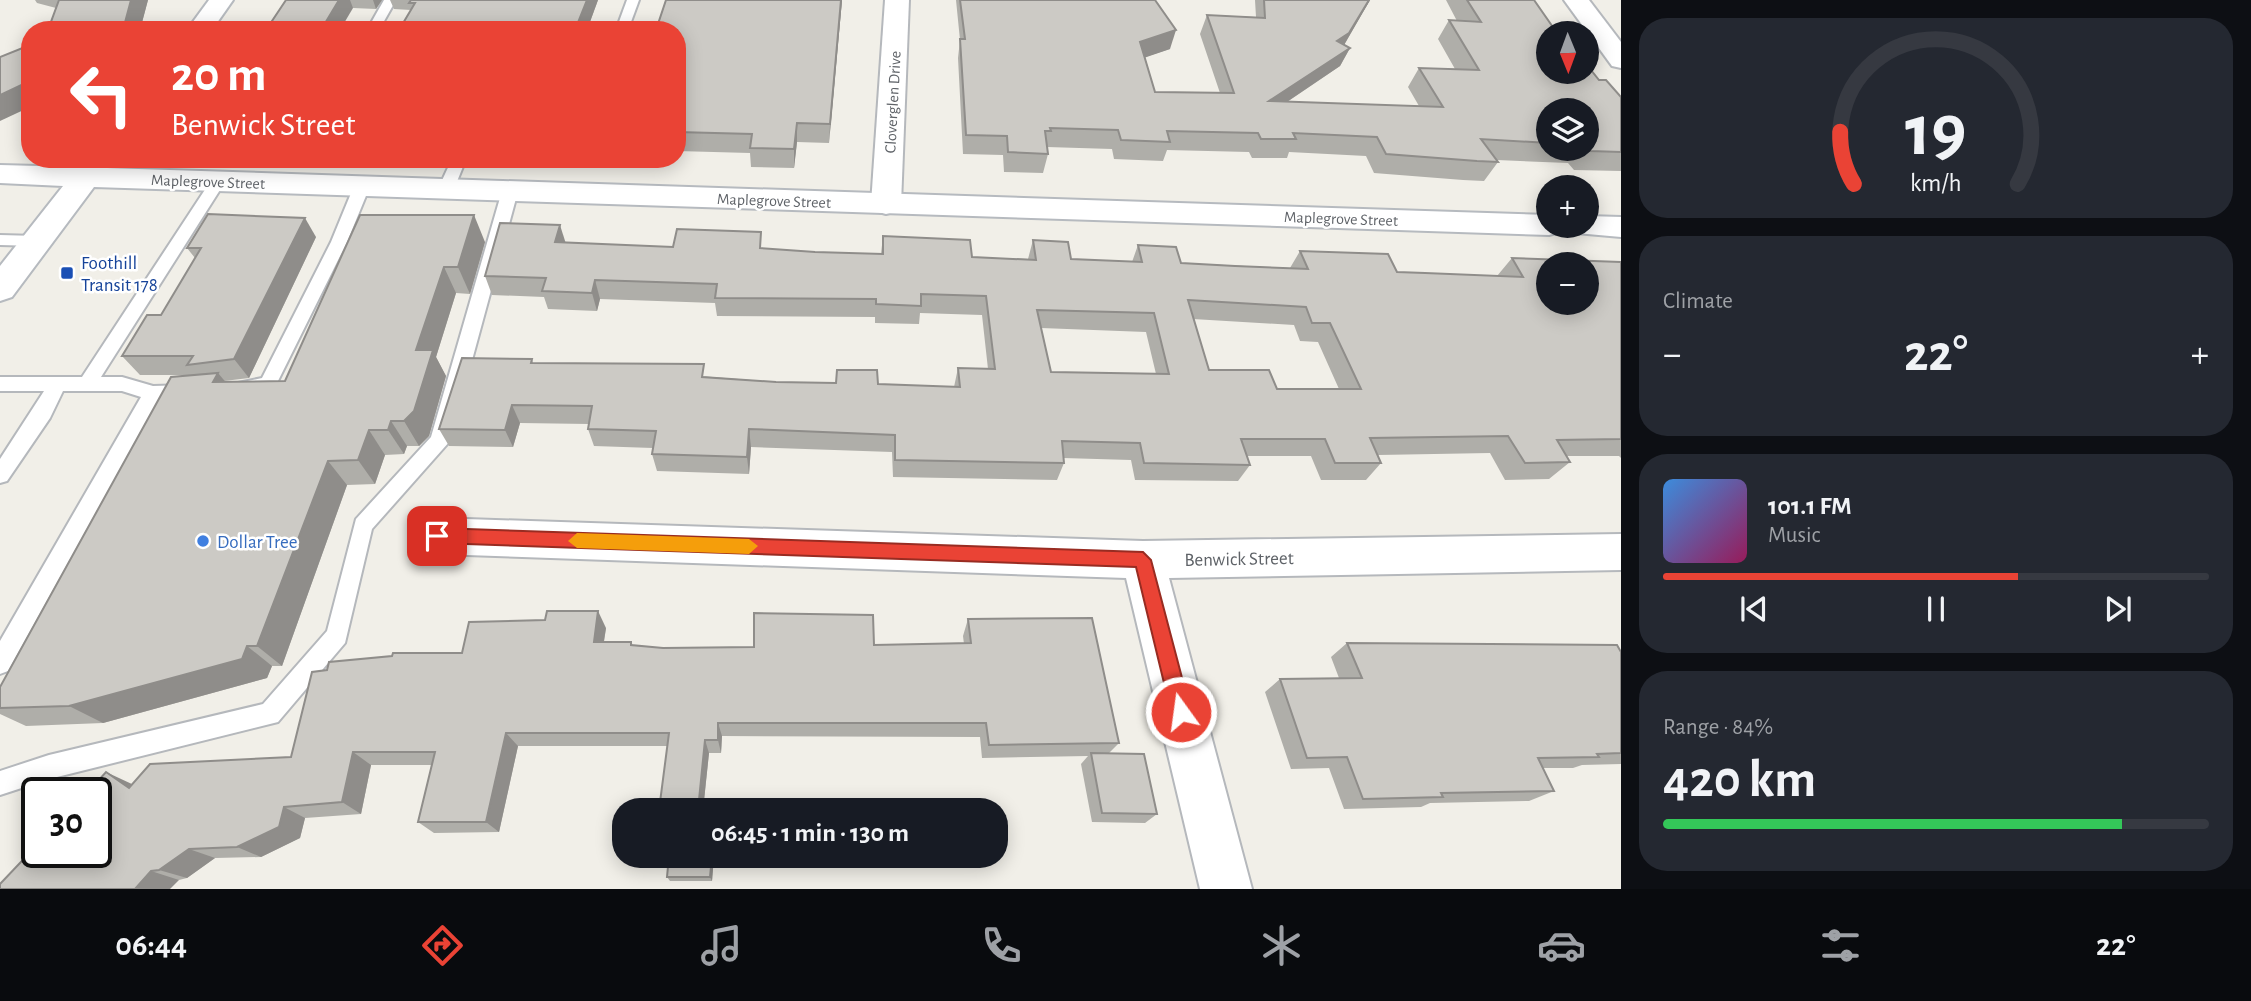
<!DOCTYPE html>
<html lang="en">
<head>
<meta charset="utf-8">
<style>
  body { margin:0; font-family:"Alegreya Sans",sans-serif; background:#242831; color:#f1f3f6; height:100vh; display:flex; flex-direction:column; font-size:26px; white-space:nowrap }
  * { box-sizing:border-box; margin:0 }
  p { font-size:23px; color:#9ea1a6 }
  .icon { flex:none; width:38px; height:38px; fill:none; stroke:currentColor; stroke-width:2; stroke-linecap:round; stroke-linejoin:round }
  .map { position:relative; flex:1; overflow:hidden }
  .side { display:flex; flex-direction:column; gap:18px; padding:18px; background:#0d0f14; width:630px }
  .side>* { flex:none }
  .banner { position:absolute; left:21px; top:21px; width:665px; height:147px; border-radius:28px; box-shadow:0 4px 18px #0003; background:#ea4335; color:#fff; overflow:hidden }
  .needle { width:46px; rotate:179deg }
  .tools { position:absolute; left:1536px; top:21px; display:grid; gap:14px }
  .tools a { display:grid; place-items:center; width:63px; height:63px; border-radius:50%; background:#171b24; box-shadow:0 4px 18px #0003; font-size:35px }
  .speed { position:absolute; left:21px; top:777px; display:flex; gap:14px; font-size:35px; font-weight:700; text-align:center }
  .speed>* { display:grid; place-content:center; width:91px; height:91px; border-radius:50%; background:#171b24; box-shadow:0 4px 18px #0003; line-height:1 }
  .speed .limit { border:4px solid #111; border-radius:10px; background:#fff; color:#111 }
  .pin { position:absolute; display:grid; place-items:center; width:60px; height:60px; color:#fff; margin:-30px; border-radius:14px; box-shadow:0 4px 10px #0006 }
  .me { position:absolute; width:77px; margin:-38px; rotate:346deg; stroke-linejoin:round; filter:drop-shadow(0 0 5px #0008) }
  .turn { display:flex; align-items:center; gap:24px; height:147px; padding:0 35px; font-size:32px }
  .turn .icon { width:91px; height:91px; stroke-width:2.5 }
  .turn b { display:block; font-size:49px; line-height:60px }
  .big { font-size:52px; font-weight:600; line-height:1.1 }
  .side .card { flex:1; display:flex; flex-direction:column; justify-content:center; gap:10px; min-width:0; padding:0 24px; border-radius:28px; background:#242831 }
  .side .dial { align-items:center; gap:0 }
  .dial svg { height:182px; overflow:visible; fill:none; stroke:#363941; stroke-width:7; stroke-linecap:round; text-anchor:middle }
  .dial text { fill:#f1f3f6; stroke:none }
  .song { display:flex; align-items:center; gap:21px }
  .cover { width:84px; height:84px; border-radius:10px; background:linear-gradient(135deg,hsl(210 70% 55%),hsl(330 70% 35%)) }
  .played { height:7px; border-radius:4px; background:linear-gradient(90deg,#ea4335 65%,#363941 65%) }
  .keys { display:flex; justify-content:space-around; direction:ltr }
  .heat { display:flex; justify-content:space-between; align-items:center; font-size:38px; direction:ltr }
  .charge { height:10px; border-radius:5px; background:linear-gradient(90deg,#34c759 84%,#363941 0) }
  .trip { position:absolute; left:612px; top:798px; width:396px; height:70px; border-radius:28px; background:#171b24; box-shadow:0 4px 18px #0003; font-weight:600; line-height:70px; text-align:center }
  .tab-bar { display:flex; height:112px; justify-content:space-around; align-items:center; background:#090b0e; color:#9ea1a6 }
  .tab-bar .icon { width:49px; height:49px }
  .tab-bar .current { color:#ea4335 }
  .tab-bar b { font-size:32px; color:#f1f3f6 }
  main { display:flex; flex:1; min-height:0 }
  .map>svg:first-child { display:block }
</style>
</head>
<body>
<main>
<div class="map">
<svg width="1621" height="889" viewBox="0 0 1621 889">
  <rect width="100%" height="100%" fill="#f1efe8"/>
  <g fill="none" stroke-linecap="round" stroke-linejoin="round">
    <defs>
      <g id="lane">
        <polygon points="384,0 396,0 379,30 367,30"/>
        <polygon points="627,0 639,0 628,30 616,30"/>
        <polygon points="452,159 466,159 454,189 446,194 438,189"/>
        <polygon points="217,177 225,182 101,377 122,377 153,386 187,385 196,392 187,399 158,400 8,671 0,674 0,641 141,397 122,391 63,391 50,418 7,481 0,483 0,459 44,391 0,391 0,377 82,377 212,179"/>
        <polygon points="362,181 370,186 347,242 274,389 244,395 238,393 235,388 238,383 262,378 331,242 354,186"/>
        <polygon points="510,186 518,191 450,441 372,529 345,643 278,722 49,779 0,795 0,771 49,755 263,704 327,631 356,519 431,437 502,191"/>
        <polygon points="0,235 37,236 45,241 37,246 0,245"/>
      </g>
      <g id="street">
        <polygon points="885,0 909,0 901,204 897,211 886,214 875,211 871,204"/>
        <polygon points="1564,0 1589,0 1621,42 1621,68 1612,66"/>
        <polygon points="437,518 1143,541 1621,534 1621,570 1169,578 1252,889 1200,889 1126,578 437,554 422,549 416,536 422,523"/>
      </g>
      <g id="secondary">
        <polygon points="209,0 233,0 212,30 187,30"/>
        <polygon points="83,159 108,159 111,163 107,168 1549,215 1549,226 1564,226 1560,232 1549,235 94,187 12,297 0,301 0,266 63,186 0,183 0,165 77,167"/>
        <polygon points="1587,216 1621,217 1621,237 1576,233 1571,226 1587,226"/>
      </g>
    </defs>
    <use href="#lane" stroke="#b5b8bc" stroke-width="4"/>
    <use href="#street" stroke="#b5b8bc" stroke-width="4"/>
    <use href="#secondary" stroke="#b6babf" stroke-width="4"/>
    <use href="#lane" fill="#fff" fill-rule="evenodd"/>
    <use href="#street" fill="#fff" fill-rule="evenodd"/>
    <use href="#secondary" fill="#fff" fill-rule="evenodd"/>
  </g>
  <g fill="#afaea9" fill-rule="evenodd">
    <polygon points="35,0 148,0 140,30 48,30 56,8 37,3"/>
    <polygon points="286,0 382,0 376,9 353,8"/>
    <polygon points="390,0 598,0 587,30 411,10 394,9"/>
    <polygon points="666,0 842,0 829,143 797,142 794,168 751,167 750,153 677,151 677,30"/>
    <path d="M956,0h199l15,49 -25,8 10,35 65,1 -20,-59 7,-19 49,2 -1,-17h115l-26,45 6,3 -10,18 -53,36 132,4 -11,-19 11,-19 36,1 -17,-30 11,-19 8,1 -11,-21h88l23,33 42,47 22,17v74l-47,-1 -6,-7 -71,-3 1,2 -14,19 -21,-1 -89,-7 -8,-17 -77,-4 -2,6h-35l-3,-6 -82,-2 -4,11 -49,-2 -2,-10 -65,-2 1,7 -5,19 -39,-1 -1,-17 -40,-1 -5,-96 2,-18zM1549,110l38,39h-38z"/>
    <polygon points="360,215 485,242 470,294 456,293 436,357 446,376 429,436 419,446 407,446 404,454 385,455 375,484 347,485 282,666 272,666 267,678 103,723 26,726 0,714 0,687 195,375 140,375 122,356 161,315 195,258 187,248 316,237 249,378 224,381 225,382 285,381"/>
    <path d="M761,232v16l54,4 66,2 2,-18 89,21 56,2 5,-19 38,19 61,3 6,-17 43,18 109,5 10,-17 97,21 100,4 15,-18 109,4v196l-2,-2h-52l3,6 -21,17 -44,1 -15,-27 -112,2 3,8 -15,17h-45l-10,-24h-64l3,9 -12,16 -103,-1 -4,-20 -68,-2 1,5 -7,17 -164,-3 -1,-25 -141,-5 -2,27 -92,-3 -5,-17 1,-6 -59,-2 -6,-17 1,-5 -69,-1 -7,24 -64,-1 -10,-17 93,-70 1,4 243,19 178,5 4,-19 30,1 -6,-54 -62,-2 -1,11 -44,-1v-6l-158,-1 -2,-13 -115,-4 -3,12 -49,-2 -4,-12 -52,-2 -7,-19 81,-33 107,4zM1193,319l101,6 6,16 18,1 21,47h-62l-68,-19zM1041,328l105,4 10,42 -105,-2z"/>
    <polygon points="968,619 1119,743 1109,753 1157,814 1145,823 1092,822 1081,764 1088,756 982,758 980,737 722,736 721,753 709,753 703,810 659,810 668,746 518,746 499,832 434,833 418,822 432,765 371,765 361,814 305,818 300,838 261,857 215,858 187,878 179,880 0,889 132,784 291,757 327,670 462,653 606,628 604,642 631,642 633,645 663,648 964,644 963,636"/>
    <polygon points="1347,643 1621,652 1621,764 1582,765 1573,768 1543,768 1554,791 1529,801 1430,803 1421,807 1344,809 1329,768 1291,769 1265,692 1280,679 1339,678 1331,657"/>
    <polygon points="669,856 714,856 712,881 670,881 667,877"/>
  </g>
  <g fill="#8f8d8a">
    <polygon points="131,0 148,0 140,30 123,30"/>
    <polygon points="339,0 350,0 353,8 340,30 321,30"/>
    <polygon points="373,0 382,0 376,9"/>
    <polygon points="587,0 598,0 587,30 575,30"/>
    <polygon points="841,0 842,0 829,143 830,124"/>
    <polygon points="1369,0 1370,0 1340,52 1337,41"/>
    <polygon points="1176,30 1170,49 1135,61 1140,42"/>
    <polygon points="1350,48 1340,66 1260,120 1269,101"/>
    <polygon points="30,81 30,107 0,121 0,95"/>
    <polygon points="797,123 797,142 794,168 794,149"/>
    <polygon points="474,215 485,242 470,294 458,267"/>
    <polygon points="305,218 316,237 249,378 234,359"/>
    <polygon points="560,225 566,244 555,242"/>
    <polygon points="444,267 456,293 436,357 446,376 429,436 419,446 404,421 416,350"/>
    <polygon points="595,280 600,299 597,311 592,293"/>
    <polygon points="218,373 239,398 213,382"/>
    <polygon points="512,405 520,423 513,447 505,430"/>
    <polygon points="391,421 407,446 404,454 388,430"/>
    <polygon points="749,429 751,447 749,474 747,457"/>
    <polygon points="369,430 385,455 375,484 358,460"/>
    <polygon points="328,461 347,485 282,666 257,646"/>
    <polygon points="598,611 606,628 601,658 594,642"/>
    <polygon points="247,646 272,666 267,678 103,723 69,706"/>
    <polygon points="718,723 722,736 721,753 718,740"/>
    <polygon points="506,733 518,746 499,832 486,822"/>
    <polygon points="705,740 709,753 703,810 698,810"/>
    <polygon points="353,752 371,765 361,814 342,802"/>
    <polygon points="106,772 134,785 129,788"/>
    <polygon points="284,807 305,818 300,838 261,857 237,847"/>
    <polygon points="189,849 215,858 187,878 159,870"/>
    <polygon points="712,856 714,856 712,881 710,877"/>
    <polygon points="151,871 179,880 170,889 135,889"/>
  </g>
  <g fill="#cccac5" stroke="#8f8d8a" stroke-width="2" fill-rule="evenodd">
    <polygon points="59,0 131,0 123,30 48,30"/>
    <polygon points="286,0 339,0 321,30 266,30"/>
    <polygon points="411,0 587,0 575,30 399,30 415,3 409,3"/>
    <polygon points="666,0 841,0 830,124 797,123 794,149 750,148 752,134 677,132 677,30 656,30"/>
    <polygon points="960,0 1155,0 1176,30 1140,42 1155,92 1234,93 1207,15 1265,18 1264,0 1369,0 1349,33 1337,41 1350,48 1269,101 1443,107 1419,68 1479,70 1449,20 1481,22 1467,0 1534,0 1557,33 1549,33 1549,72 1587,72 1587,65 1599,80 1606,80 1621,97 1621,152 1590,151 1587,148 1587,110 1549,110 1549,143 1481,139 1498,162 1477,161 1386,154 1377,137 1293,133 1296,139 1261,139 1258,133 1167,131 1170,142 1121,140 1118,130 1050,128 1051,131 1045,131 1048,154 1008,152 1007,136 966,135 960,39 965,39"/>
    <polygon points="30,45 30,81 0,95 0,57"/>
    <polygon points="208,214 305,218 234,359 187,365 193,356 122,356 147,315 161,315 201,248 187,248"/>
    <polygon points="360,215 474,215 458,267 444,267 416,350 433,350 414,411 404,421 391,421 388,430 369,430 358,460 328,461 257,646 247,646 242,659 69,706 0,708 0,687 171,377 218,373 213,382 285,381"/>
    <path d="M500,223l60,2 -5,17 118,5 4,-18 84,3 -1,16 55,4 68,2v-18l87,4 2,17 64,3 -3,-20 35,2 3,17 71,3 -4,-17 38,2 5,16 54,3 73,3 -8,-18 88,3 9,18 28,1 98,4 -11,-19 109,4v177l-64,1 13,22 -45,1 -17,-27 -138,2 11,25h-46l-10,-24h-84l9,26 -106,-2 -4,-20 -78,-2 2,22 -169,-3v-25l-146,-6 -2,28 -95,-3 4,-23 -68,-2 4,-23 -80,-1 -7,25 -66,-1 23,-71 70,1 -1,4 173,1 -2,13 74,5 60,1 1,-13h40l1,14 82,3 -2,-19 37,1 -9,-73 -65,-2v12l-45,-2v-5l-161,-1 2,-14 -122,-4 -3,13 -50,-2 4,-13 -61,-2zM1549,264h38v39h-38zM1188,300l118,7 6,16h18l31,66h-84l-8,-19h-60zM1037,310l117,3 15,61 -118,-2z"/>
    <polygon points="547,611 598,611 594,642 631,642 631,645 663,648 754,647 754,613 873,615 874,645 971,643 968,619 1092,618 1119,743 989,745 986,723 718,723 718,740 705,740 698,810 659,810 669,733 506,733 486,822 418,822 435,752 353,752 342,802 284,807 279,827 237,847 189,849 159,870 151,871 135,889 0,889 0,884 37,845 37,852 96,852 96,793 87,793 106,772 129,788 150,764 291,757 312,672 327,670 329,662 392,656 393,653 462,653 469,622 545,620"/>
    <polygon points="1347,643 1617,645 1621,652 1621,753 1597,754 1599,757 1538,758 1554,791 1441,793 1443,797 1363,799 1347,757 1307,758 1280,679 1362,678"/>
    <polygon points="1091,753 1144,754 1157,814 1102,813"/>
    <polygon points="669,856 712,856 710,877 667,877"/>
  </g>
  <polygon fill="#ea4335" stroke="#982c22" stroke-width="2" points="437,528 1143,552 1151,560 1191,712 1188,719 1181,721 1174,719 1171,712 1136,567 437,543 429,536"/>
  <polygon fill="#f59e0b" points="577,533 749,539 758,546 749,554 577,548 568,541"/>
  <rect fill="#1a4fb4" stroke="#fff" stroke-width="2.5" x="60" y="266" width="14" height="14" rx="3.5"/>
  <circle fill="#3f7fe0" stroke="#fff" stroke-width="2.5" cx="203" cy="541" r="7"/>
  <g text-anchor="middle" stroke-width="5" stroke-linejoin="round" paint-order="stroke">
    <g font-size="16" fill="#5f6368" stroke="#fff">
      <text transform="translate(892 102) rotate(-87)" y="6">Cloverglen Drive</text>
      <text transform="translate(208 181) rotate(2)" y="6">Maplegrove Street</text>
      <text transform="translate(774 200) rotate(2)" y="6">Maplegrove Street</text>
      <text transform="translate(1341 218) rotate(2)" y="6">Maplegrove Street</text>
    </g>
    <g font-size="19" fill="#164399" stroke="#fff" text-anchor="start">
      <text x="81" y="269">Foothill<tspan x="81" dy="22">Transit 178</tspan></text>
    </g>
    <g font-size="19" fill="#366cbe" stroke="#fff" text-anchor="start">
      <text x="217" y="548">Dollar Tree</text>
    </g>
    <g font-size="19" fill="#5f6368" stroke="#fff">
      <text transform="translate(1239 558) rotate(-1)" y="7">Benwick Street</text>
    </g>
  </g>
</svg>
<div class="tools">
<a><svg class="needle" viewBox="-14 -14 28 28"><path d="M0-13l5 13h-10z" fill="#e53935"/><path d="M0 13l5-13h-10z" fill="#9ea1a6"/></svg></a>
<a><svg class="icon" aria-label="layers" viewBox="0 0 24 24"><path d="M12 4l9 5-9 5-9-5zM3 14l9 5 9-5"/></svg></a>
<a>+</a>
<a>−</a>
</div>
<div class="speed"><div class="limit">30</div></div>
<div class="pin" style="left:437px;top:536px;background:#d93025"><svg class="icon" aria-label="arrive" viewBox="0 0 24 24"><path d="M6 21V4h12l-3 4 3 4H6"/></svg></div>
<svg class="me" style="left:1181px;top:712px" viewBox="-20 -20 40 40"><circle r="17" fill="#ea4335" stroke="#fff" stroke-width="3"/><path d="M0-11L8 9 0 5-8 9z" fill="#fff"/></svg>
<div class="trip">06:45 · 1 min · 130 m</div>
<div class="banner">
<div class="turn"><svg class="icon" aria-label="left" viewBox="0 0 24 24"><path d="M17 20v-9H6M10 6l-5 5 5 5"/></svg><div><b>20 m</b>Benwick Street</div></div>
</div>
</div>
<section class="side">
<div class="card dial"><svg viewBox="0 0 100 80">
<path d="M14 69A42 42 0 1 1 86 69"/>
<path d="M14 69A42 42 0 0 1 8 46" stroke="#ea4335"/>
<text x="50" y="56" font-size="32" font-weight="700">19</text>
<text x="50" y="72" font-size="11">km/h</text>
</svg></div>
<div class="card"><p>Climate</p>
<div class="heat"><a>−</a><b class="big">22°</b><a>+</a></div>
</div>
<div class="card">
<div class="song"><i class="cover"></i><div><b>101.1 FM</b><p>Music</p></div></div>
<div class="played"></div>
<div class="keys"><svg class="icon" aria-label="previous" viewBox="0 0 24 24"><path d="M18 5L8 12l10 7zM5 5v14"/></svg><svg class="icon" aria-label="pause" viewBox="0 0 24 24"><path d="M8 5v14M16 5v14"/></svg><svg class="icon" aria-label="next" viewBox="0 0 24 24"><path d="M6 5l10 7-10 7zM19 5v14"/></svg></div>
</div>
<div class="card"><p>Range · 84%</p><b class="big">420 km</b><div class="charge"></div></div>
</section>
</main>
<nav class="tab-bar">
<b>06:44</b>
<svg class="icon current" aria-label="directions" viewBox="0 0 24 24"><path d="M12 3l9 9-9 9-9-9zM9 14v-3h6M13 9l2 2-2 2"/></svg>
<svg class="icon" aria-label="music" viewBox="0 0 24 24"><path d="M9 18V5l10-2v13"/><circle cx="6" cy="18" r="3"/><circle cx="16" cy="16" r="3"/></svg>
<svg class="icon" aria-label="phone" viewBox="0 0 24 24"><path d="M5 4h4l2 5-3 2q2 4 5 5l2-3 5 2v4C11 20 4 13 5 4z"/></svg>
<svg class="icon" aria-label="climate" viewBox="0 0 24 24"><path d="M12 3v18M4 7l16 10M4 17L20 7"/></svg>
<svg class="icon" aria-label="car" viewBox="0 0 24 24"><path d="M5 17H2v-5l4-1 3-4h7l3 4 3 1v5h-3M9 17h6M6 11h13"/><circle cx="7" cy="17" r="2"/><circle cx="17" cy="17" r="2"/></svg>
<svg class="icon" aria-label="filters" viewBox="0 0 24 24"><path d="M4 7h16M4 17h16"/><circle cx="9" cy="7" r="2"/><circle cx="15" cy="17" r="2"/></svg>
<b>22°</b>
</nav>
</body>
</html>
